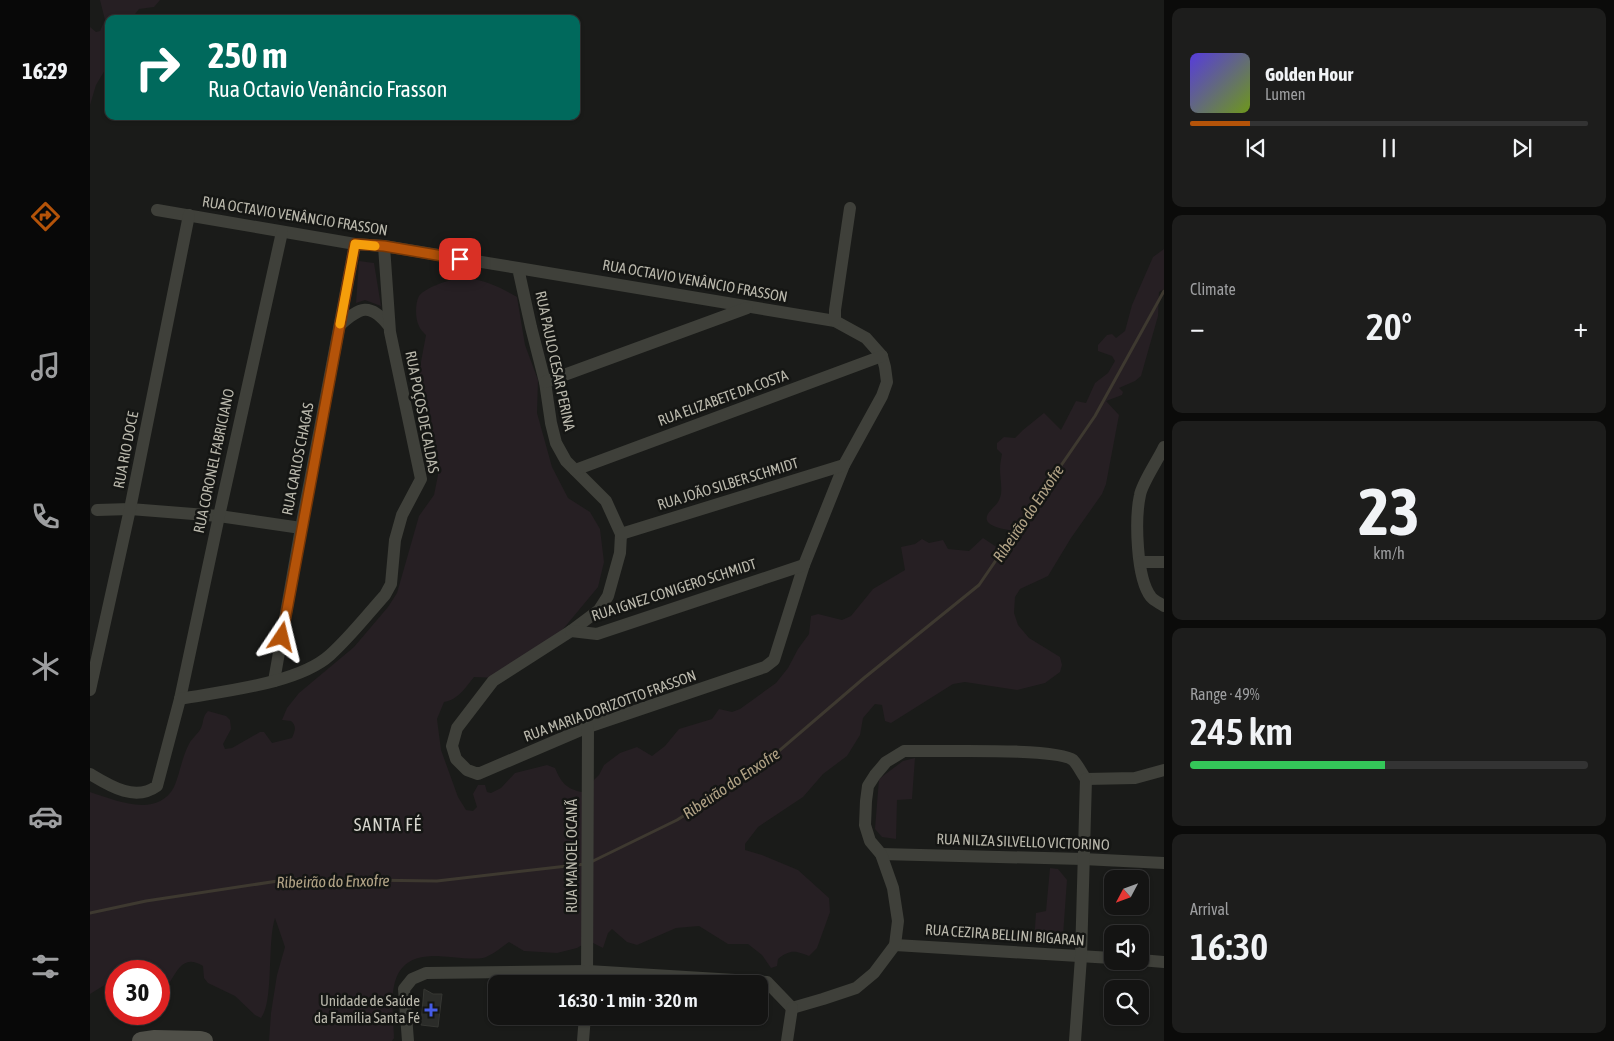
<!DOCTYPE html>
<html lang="en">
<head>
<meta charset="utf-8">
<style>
  body { margin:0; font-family:"Asap Condensed",sans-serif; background:#1d1d1c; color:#f1f3f6; height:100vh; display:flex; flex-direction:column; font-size:19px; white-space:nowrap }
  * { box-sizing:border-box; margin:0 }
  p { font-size:16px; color:#9d9ea0 }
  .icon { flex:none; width:28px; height:28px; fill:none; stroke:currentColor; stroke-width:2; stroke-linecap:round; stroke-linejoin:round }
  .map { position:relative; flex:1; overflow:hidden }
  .drawer { display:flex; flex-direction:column; gap:8px; padding:8px; background:#0b0b0a; width:450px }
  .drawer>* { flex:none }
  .hud { position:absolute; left:15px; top:15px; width:475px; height:105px; border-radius:10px; box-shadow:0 1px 4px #0004,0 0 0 1px #333; background:#00695c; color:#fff; overflow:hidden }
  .needle { width:32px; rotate:229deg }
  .tools { position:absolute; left:1014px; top:870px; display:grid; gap:10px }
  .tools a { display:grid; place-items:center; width:45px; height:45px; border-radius:10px; background:#141413; box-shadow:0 1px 4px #0004,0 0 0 1px #333; font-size:25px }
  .speed { position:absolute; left:15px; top:960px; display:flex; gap:10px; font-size:25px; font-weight:700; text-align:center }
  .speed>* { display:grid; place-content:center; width:65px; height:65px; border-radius:50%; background:#141413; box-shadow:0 1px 4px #0004,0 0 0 1px #333; line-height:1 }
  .speed .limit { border:8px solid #d22; background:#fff; color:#111 }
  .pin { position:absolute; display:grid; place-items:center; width:42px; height:42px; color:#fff; margin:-21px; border-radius:10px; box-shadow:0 2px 8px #0006 }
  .me { position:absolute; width:55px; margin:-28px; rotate:10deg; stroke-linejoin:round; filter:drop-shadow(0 0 4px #0008) }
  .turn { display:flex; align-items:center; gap:18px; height:105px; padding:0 20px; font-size:22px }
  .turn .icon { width:65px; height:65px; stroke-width:2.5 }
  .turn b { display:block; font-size:35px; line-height:42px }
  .big { font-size:38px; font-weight:600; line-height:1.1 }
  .drawer .tile { flex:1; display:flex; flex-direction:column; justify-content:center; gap:8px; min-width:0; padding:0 18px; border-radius:10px; background:#1d1d1c }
  .drawer .dial { align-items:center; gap:0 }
  .dial b { font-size:65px; line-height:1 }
  .song { display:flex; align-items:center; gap:15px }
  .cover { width:60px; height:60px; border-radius:8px; background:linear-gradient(135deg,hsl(250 70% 55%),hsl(80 70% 35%)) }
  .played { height:5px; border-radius:2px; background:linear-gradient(90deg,#b45309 15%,#333 15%) }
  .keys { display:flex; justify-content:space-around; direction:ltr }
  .heat { display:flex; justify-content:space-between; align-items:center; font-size:28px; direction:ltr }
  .charge { height:8px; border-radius:4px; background:linear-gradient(90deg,#34c759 49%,#333 0) }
  .trip { position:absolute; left:398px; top:975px; width:280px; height:50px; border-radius:10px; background:#141413; box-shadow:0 1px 4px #0004,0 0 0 1px #333; font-weight:600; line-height:50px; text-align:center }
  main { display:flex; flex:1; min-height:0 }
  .menu { display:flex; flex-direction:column; width:90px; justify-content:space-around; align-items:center; background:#080808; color:#9d9ea0 }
  .menu .icon { width:35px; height:35px }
  .menu .on { color:#b45309 }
  .menu b { font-size:22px; color:#f1f3f6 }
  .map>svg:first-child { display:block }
</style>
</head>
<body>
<main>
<nav class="menu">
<b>16:29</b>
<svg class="icon on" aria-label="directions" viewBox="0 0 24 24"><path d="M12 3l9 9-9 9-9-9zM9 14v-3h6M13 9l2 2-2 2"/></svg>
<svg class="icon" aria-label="music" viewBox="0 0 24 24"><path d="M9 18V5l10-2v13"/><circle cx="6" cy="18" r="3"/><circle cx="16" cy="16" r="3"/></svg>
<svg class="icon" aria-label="phone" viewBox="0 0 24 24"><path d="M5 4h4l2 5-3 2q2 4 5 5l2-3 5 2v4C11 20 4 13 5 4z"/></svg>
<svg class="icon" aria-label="climate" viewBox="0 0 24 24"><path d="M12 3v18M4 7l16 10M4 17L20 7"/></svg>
<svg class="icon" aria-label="car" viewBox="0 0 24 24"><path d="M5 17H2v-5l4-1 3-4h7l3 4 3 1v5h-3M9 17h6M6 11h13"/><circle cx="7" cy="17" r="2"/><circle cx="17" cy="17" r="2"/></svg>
<svg class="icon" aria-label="filters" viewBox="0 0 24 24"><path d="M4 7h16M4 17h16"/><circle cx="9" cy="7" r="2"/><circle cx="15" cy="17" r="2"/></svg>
</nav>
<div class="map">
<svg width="1074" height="1041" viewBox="0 0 1074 1041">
  <rect width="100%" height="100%" fill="#1a1b19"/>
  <g fill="#261f23">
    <polygon points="10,0 70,0 64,7 49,9 41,19 19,19 19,63 6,85 0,105 0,27 6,32 10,31 15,20"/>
    <path d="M1074,249v40l-5,3 -1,24 -17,60 -6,5 -16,7 4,4 -1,3 -16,6 13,14 -13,69 -4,10 -31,44 -23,38 -28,13 -5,8 -1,16 4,12 11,13 31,19 2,8 -2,7 -15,11 -28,7 -52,-8 -12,2 -62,39 -6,-2 -3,-16 -7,-1 -12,14 -3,17 -13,21 -24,18 -20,23 -45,30 -13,17v6l17,5 36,15 31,28 1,14 -13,36 -8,8c-14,-5 -18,-7 -31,3l-1,7 -6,2 -9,-13 -14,-11h-20l-29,-18 -23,2 -39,17 -10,-3 -15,-13 -4,4 -5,15 -14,-7 -12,7 -20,5 -33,-2 -15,-9c-7,5 -18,14 -26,16 -14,2 -35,-2 -50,-2 -50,1 -40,48 -39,82l-2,3h-123l2,-28 6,-38 8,-28 -10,-29c-8,24 -1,84 -14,100l-6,-3 -20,-19 -27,-13 -4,-5 -1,-12c-18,-11 -24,1 -33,16l-11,-3v-8h-43v12l-5,-2 -21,13v-202c25,8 67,27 84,-5 6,-14 8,-30 15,-43 3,-6 9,-10 12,-16 3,-6 1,-11 7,-17l18,5 4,4 1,9 -8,15 2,5 7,-1 28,-16h4l8,11 20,-5c3,-7 5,-12 -1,-17l-9,-1 5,-12 12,-15 55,-46 34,-40 9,-14 22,-77 15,-21 4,-20v-17l-13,-45 -5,-27v-19l6,-32c-2,-2 -6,-6 -7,-9 -4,-7 -4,-23 0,-30 6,-9 36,-19 47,-18 17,1 36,10 51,19l8,48 13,35 -1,33 15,54 16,31 22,14 10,17 4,33 -6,25 -39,47 -61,44 -24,-1c-8,10 -16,23 -30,25l-7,17 4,31 17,47 8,13 7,1 4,-4 -4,-13 5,-9h7l2,7 4,1 10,-5 14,-15 32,-8 8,3c6,14 11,21 27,24l17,-17 5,-10 16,-12 17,-6 15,9 13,-10 14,-17 33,-10 7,-10 13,3 8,-3 36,-26 12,-15 10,-19 11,-15 2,-18 7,-2 24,6 9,-4 22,-27 32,-19 -4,-23 14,-3 7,-5 7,4 14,-3 5,9 21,2 14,-13 18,12h10l9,-12 1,-6c-10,-2 -47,-4 -30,-22 5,-6 8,-7 10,-16 1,-8 -1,-17 -1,-25 0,-5 1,-10 2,-15l-5,-5v-6l7,-6 11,1 8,-8 21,-17 17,17 15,-29 10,2 9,-20 13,-10 7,-12 -3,-5 -14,-5v-6l9,-10 5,-1 4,4 9,-7 7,-26 21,-48z"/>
    <polygon points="269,261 284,263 291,306 275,300 266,303"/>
    <polygon points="825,758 822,799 807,800 806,839 792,837 785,829 789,779 813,761"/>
    <polygon points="960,868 968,869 977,880 973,936 964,942 944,942 946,913 956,911"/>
  </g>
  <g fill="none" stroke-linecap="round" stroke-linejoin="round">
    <g stroke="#3e3930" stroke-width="3">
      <polyline points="501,862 587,820 669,768 774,678 889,585 1005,416 1074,291"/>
      <polyline points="0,913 56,901 201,879 347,881 495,864"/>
    </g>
  </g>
  <polygon fill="#2b2c29" stroke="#363733" points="334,989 343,994 352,994 348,1027 331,1025"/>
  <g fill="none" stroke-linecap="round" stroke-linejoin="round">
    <g stroke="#3f403a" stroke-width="12">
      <polyline points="67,210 265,244 294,246 428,268 745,321 776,338 792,356 795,367 797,382 792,396 754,465 714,565 684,660 675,667 498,727 388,774 377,770 366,759 362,746 367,728 403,681 481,631 509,610 518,596 530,553 531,534 516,501 476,461 466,443 461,423 455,382 441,327 428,268"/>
      <polyline points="745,321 745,310 760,208"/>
      <path d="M250,325c20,-18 30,-23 49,1"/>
      <polyline points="455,382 657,308"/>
      <path d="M1074,447c-6,13 -22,36 -24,48 -5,23 -4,83 11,102 3,4 9,6 13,9"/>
      <polyline points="485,470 792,356"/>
      <polyline points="7,510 40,509 129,516 211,528"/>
      <polyline points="531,534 754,465"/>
      <polyline points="1050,562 1074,562"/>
      <polyline points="481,631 507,634 714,565"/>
      <polyline points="184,681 211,528 265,244"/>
      <polyline points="0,690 40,509 99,215"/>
      <polyline points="90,699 129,516 192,232"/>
      <path d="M0,774c20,12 45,28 67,12l23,-87c42,-8 118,-15 150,-44 20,-18 37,-40 55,-60l6,-11 4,-44 7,-25 19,-36 -31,-147 -6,-86"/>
      <polyline points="996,779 1045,778 1074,770"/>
      <polyline points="791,854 993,859 1074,863"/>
      <polyline points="805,945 1022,958"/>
      <polyline points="1050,960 1074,962"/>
      <polyline points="497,984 498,727"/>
      <path d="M702,1008l31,-9 33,-11 18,-15 21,-28 3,-24 -5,-33 -12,-34 -11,-13 -5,-16 1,-24 2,-15 7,-11 11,-13 18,-11c28,1 153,-4 169,9 5,5 9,14 13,19"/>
      <polyline points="318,1041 314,989 322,979 336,973 498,971 677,982 702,1008"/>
      <polyline points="493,1041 495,1016"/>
      <polyline points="697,1041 702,1008"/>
      <polyline points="985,1041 991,957 996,779"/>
    </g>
    <polyline stroke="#4f4f48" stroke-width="18" points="51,1041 65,1039 110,1040 114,1041"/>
  </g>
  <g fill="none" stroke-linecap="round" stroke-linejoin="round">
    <defs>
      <polyline id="route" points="192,637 265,244 294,246 370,259"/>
    </defs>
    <use href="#route" stroke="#753606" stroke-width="12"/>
    <use href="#route" stroke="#b45309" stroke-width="9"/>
    <polyline stroke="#f59e0b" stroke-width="9" points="250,324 265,244 285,246"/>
  </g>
  <path fill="#465ce6" stroke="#151614" stroke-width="2" d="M338.5 1002.5h5v5h5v5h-5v5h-5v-5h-5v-5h5z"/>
  <g text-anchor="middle" stroke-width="5" stroke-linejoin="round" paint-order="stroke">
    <g font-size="15" fill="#bab8ac" stroke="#151614">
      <text transform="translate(205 216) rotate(9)" y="5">RUA OCTAVIO VENÂNCIO FRASSON</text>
      <text transform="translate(605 281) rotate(10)" y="5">RUA OCTAVIO VENÂNCIO FRASSON</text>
      <text transform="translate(465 361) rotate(78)" y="5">RUA PAULO CESAR PERINA</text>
      <text transform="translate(633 398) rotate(-20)" y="5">RUA ELIZABETE DA COSTA</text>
      <text transform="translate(332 412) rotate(79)" y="5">RUA POÇOS DE CALDAS</text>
      <text transform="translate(36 450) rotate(-79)" y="5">RUA RIO DOCE</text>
      <text transform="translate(208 459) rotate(-79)" y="5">RUA CARLOS CHAGAS</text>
      <text transform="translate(124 461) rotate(-78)" y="5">RUA CORONEL FABRICIANO</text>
      <text transform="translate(638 484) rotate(-17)" y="5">RUA JOÃO SILBER SCHMIDT</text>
      <text transform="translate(584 590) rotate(-18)" y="5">RUA IGNEZ CONIGERO SCHMIDT</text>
      <text transform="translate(520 706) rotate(-20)" y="5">RUA MARIA DORIZOTTO FRASSON</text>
      <text transform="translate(933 842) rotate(2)" y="5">RUA NILZA SILVELLO VICTORINO</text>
      <text transform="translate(482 856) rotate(-90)" y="5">RUA MANOEL OCANÃ</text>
      <text transform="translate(915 935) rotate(4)" y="5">RUA CEZIRA BELLINI BIGARAN</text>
    </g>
    <g font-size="15" fill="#bab8ac" stroke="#151614" text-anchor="end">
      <text x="330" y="1006">Unidade de Saúde<tspan x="330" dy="17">da Família Santa Fé</tspan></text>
    </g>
    <g font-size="16" font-style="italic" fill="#b2a386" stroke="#151614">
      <text transform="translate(938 513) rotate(-56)" y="6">Ribeirão do Enxofre</text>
      <text transform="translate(641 783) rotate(-34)" y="6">Ribeirão do Enxofre</text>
      <text transform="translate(243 881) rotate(-1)" y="6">Ribeirão do Enxofre</text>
    </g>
    <g font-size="18" letter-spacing="1" fill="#d6d5cd" stroke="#151614">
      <text x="298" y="831">SANTA FÉ</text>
    </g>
  </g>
</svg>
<div class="tools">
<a><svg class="needle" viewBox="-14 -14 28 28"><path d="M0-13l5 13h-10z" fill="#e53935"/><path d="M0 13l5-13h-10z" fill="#9d9ea0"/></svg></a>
<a><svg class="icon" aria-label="sound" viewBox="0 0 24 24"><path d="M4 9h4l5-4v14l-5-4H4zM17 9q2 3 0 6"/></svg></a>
<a><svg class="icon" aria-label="search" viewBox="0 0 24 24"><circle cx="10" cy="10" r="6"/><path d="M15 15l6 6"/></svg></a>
</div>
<div class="speed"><div class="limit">30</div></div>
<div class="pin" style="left:370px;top:259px;background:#d93025"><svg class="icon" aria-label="arrive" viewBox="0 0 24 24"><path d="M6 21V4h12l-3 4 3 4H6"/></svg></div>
<svg class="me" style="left:192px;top:637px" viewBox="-20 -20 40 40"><path d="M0-17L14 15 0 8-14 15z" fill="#b45309" stroke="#fff" stroke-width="4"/></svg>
<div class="trip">16:30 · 1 min · 320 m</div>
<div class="hud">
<div class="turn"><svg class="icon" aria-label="right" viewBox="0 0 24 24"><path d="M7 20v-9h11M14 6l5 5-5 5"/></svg><div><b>250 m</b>Rua Octavio Venâncio Frasson</div></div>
</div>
</div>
<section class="drawer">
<div class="tile">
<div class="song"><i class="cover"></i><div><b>Golden Hour</b><p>Lumen</p></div></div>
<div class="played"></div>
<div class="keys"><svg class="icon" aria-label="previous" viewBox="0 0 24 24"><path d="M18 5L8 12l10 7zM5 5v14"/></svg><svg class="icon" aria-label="pause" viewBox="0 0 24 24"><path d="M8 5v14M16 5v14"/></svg><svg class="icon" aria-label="next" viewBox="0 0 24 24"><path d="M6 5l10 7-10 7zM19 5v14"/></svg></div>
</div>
<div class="tile"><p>Climate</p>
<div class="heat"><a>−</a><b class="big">20°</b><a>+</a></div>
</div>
<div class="tile dial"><b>23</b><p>km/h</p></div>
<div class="tile"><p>Range · 49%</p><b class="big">245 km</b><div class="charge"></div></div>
<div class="tile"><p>Arrival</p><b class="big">16:30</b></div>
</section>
</main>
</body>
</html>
